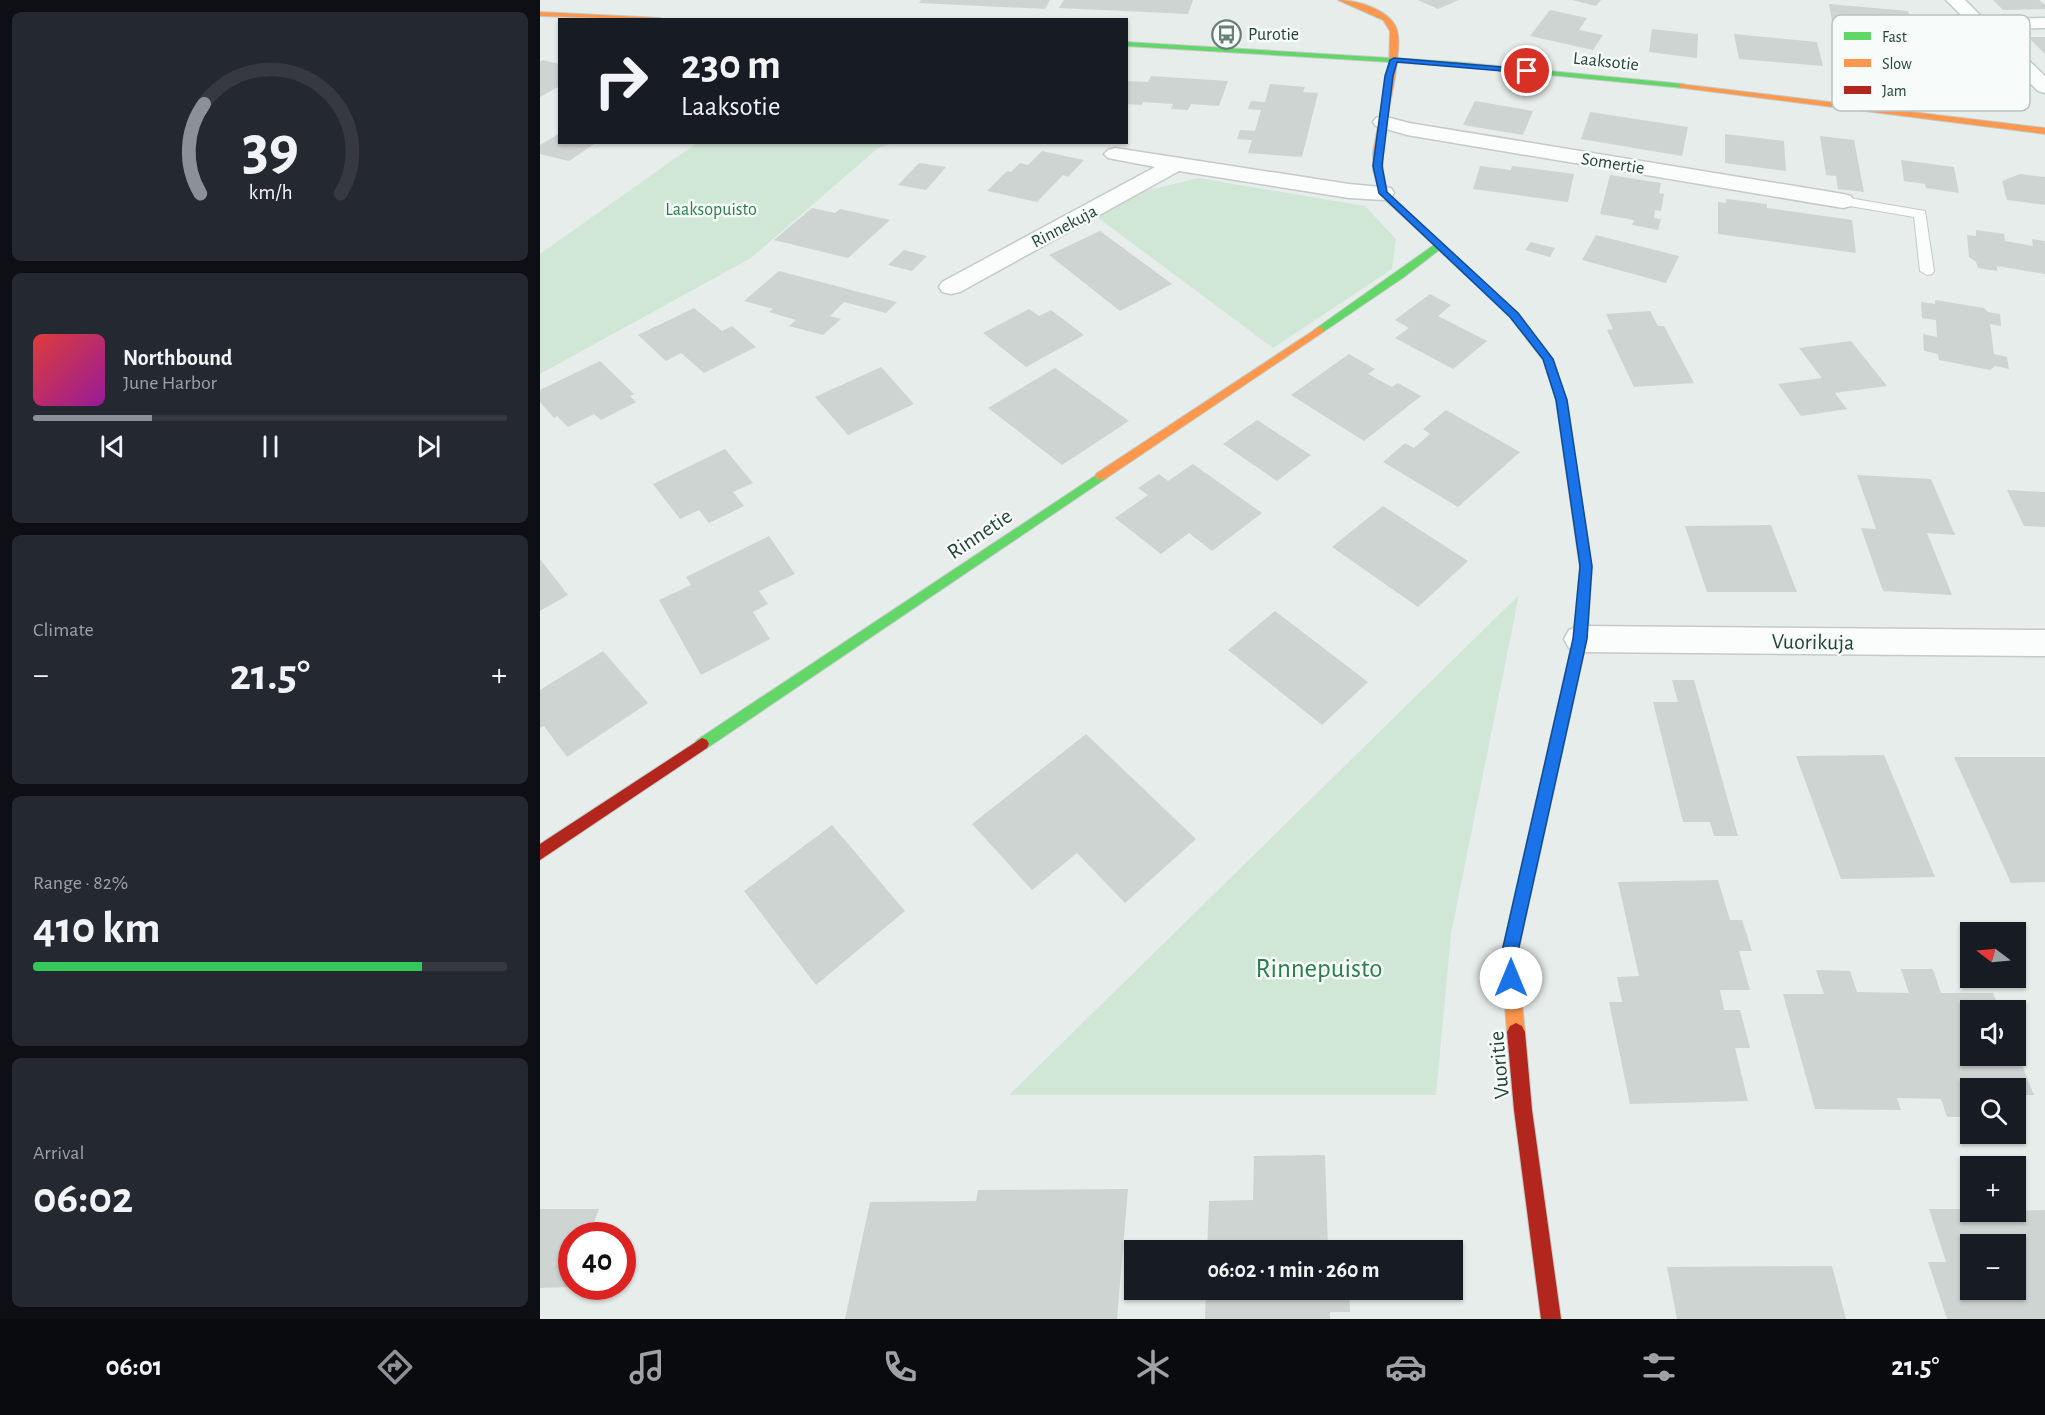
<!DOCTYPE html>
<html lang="en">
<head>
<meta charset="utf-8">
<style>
  body { margin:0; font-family:"Alegreya Sans",sans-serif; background:#242831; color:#f1f3f6; height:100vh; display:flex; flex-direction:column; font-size:22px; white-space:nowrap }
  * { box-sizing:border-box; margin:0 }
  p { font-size:20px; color:#9ea1a6 }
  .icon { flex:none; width:33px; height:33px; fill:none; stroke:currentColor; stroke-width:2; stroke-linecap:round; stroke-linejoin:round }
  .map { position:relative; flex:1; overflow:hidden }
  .details { display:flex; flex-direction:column; gap:12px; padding:12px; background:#0d0f14; width:540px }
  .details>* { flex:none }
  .top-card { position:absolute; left:18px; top:18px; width:570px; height:126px; border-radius:0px; box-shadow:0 2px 4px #0004; background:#171b24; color:#f1f3f6; overflow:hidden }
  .needle { width:39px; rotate:286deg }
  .buttons { position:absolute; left:1420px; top:922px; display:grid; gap:12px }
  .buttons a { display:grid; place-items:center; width:66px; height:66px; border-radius:0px; background:#171b24; box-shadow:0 2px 4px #0004; font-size:30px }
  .speed { position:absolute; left:18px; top:1222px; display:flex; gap:12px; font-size:30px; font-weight:700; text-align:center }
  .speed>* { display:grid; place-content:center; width:78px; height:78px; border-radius:50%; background:#171b24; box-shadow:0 2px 4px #0004; line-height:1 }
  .speed .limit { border:9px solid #d22; background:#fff; color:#111 }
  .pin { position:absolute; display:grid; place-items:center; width:51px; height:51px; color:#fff; margin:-26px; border:3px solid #fff; border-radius:50%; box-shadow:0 2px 6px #0007 }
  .me { position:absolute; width:66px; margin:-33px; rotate:0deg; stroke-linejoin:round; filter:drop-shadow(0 0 4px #0008) }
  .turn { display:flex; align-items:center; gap:21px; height:126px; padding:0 24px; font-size:27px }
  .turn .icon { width:78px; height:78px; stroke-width:2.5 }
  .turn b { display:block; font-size:42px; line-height:51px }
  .big { font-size:45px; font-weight:700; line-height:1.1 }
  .details .card { flex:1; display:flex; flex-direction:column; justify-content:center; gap:9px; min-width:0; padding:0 21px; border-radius:9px; background:#242831 }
  .details .dial { align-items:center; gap:0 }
  .dial svg { height:156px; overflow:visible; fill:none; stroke:#363941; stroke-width:7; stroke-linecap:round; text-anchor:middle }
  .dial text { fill:#f1f3f6; stroke:none }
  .song { display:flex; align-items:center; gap:18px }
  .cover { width:72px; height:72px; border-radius:9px; background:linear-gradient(135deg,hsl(0 70% 55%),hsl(300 70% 35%)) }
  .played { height:6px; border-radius:3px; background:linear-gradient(90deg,#8c9099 25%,#363941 25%) }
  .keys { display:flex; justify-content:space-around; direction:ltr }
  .heat { display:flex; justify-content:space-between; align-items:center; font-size:33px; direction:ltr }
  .charge { height:9px; border-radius:4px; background:linear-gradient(90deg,#34c759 82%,#363941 0) }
  .trip { position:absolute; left:584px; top:1240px; width:339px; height:60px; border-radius:0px; background:#171b24; box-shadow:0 2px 4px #0004; font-weight:700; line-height:60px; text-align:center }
  .dock { display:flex; height:96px; justify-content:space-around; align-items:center; background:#090b0e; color:#9ea1a6 }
  .dock .icon { width:42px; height:42px }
  .dock .on { color:#8c9099 }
  .dock b { font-size:27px; color:#f1f3f6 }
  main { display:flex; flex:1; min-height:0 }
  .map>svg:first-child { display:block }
</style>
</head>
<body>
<main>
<section class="details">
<div class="card dial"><svg viewBox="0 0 100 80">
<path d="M14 69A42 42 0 1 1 86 69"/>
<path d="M14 69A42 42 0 0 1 16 23" stroke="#8c9099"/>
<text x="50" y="56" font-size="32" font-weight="700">39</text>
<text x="50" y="72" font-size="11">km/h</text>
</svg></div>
<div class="card">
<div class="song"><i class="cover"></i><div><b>Northbound</b><p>June Harbor</p></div></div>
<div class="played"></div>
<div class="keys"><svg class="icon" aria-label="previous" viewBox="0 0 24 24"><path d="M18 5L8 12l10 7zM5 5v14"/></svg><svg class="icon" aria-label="pause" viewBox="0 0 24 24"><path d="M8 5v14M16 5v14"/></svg><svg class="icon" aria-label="next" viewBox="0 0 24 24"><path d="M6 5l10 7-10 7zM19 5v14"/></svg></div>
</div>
<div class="card"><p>Climate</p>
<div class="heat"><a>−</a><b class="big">21.5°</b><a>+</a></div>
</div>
<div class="card"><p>Range · 82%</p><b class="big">410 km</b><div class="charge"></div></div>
<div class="card"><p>Arrival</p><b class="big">06:02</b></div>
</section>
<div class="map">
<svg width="1505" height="1319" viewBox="0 0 1505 1319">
  <rect width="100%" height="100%" fill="#e7edea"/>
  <g fill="#d0e7d6">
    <polygon points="158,142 353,143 338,148 211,258 0,374 0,254"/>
    <polygon points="658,178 825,206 856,239 852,269 733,348 557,217 605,191"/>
    <polygon points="979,595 911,934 896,1095 469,1095"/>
  </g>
  <g fill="#ced4d2" fill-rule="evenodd">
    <polygon points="381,0 510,0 505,9 379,3"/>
    <polygon points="524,0 653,0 648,14 519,8"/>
    <polygon points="878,0 919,0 898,9"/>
    <polygon points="1032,0 1061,0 1056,6"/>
    <polygon points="1453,0 1499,0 1505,5 1505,9 1463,10"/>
    <polygon points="1289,4 1368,11 1370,18 1350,16 1354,27 1292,21"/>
    <polygon points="1010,10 1047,18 1039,30 1063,35 1053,50 990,36"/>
    <polygon points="1112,29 1158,34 1157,58 1109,52"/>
    <polygon points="1194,34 1277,42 1283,66 1199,59"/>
    <polygon points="1488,37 1505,37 1505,54"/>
    <polygon points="2,60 20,64 20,86 0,97 0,62"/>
    <polygon points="611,76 688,81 679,106 651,104 648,110 631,109 633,104 603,102 602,105 586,104 586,81 608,82"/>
    <polygon points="730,84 765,87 763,92 778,93 762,157 708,153 712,140 697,139 700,130 715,131 721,110 708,109 711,101 725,102"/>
    <polygon points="935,101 993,111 983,135 923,125"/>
    <polygon points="1050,112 1148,127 1142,156 1041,139"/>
    <polygon points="20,133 20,142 57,142 29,161 0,154 0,145"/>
    <polygon points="1185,134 1244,141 1246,171 1185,163"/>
    <polygon points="1280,136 1314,140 1324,192 1298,189 1296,176 1286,175"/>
    <polygon points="502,151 544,160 528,177 523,175 497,202 447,191 467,171 471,172 480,163 488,165"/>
    <polygon points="1361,160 1414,167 1419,193 1386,188 1385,184 1364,181"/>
    <polygon points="379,163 406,167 386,190 358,185"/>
    <polygon points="940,166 971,170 972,166 1034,174 1028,202 933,189"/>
    <polygon points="1480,174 1505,177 1505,205 1467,200 1462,181"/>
    <polygon points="1070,175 1121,183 1119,193 1124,194 1121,211 1115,210 1114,218 1121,219 1118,230 1092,225 1094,220 1060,214"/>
    <polygon points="1186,199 1227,204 1227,208 1312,220 1316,253 1178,234 1178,202 1186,203"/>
    <polygon points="272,208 295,213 300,209 350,220 308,258 234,240"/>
    <polygon points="1436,230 1464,234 1465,241 1493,246 1492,239 1505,241 1505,274 1457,266 1457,271 1438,268 1436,262 1429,257 1427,235 1436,236"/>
    <polygon points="560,231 632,284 580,311 509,255"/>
    <polygon points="1056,235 1139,256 1126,283 1042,260"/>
    <polygon points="991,242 1015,248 1010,257 985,250"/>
    <polygon points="364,250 387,256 372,271 348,265"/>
    <polygon points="239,271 357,302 346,313 304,302 290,316 301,319 283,335 249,326 256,320 229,312 233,309 204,301"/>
    <polygon points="890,294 911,305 898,316 947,341 913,369 855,338 869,328 855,320"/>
    <polygon points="1395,300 1444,308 1448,312 1460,314 1461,326 1450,324 1454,354 1467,357 1469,369 1455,366 1450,370 1399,360 1398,354 1384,351 1383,334 1397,337 1396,320 1382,318 1381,302 1395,304"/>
    <polygon points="154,308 182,331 192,326 216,347 164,373 141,353 126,361 98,335"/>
    <polygon points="489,309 499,316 511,310 544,335 486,367 443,333"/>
    <polygon points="1110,311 1118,326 1124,326 1154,383 1094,387 1067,330 1073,329 1066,314"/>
    <polygon points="1311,341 1347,386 1295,393 1307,409 1261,416 1238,384 1282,378 1259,348"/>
    <polygon points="809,354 835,369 828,374 852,387 858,383 881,396 824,441 751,395"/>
    <polygon points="60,361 94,394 90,396 96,402 61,420 54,414 28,427 17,416 14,418 0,402 0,390"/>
    <polygon points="341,367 374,404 308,435 275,397"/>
    <polygon points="515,368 589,421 522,465 448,408"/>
    <polygon points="906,410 980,452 918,507 843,462 865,443 874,448 890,434 883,429"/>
    <polygon points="717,420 771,455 737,481 683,444"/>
    <polygon points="185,449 213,483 193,492 204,506 169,523 159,510 140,519 113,484"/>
    <polygon points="653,464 722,513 672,551 649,533 621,554 575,518 608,495 598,488 619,474 628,481"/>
    <polygon points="1317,475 1391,479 1415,535 1387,533 1412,595 1343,591 1321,528 1336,529"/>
    <polygon points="1467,490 1505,492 1505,527 1484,526"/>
    <polygon points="843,506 928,561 878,607 792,547"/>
    <polygon points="1231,525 1257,592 1167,592 1145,526"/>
    <polygon points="229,536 255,574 219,591 228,604 213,612 230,639 161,675 119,600 151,585 146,577"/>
    <polygon points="0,559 28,595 0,611"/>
    <polygon points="735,611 828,682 782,725 688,650"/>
    <polygon points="63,651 108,703 27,757 4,726 0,728 0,690"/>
    <polygon points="1132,680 1154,680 1198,836 1174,836 1170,822 1143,822 1113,702 1138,702"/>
    <polygon points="546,734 656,839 585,903 537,853 492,890 432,824"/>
    <polygon points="1344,755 1395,877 1301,879 1256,756"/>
    <polygon points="1414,757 1505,757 1505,882 1471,883"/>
    <polygon points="292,825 365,911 276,985 204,891"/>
    <polygon points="1178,880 1190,920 1202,920 1212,951 1199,951 1210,990 1180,990 1184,1010 1200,1010 1210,1048 1195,1048 1208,1101 1090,1104 1069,1002 1082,1002 1077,977 1099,976 1078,882"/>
    <polygon points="1361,969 1393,969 1401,993 1453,993 1461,1011 1431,1011 1431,1056 1476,1056 1476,1050 1494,1095 1476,1095 1476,1089 1431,1089 1431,1117 1407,1117 1401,1099 1357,1098 1361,1110 1275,1109 1243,994 1284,994 1276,970 1310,971 1317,992 1369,993"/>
    <polygon points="785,1155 788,1248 808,1248 808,1251 667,1251 669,1201 713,1200 714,1156"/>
    <polygon points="588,1189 577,1319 305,1319 330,1202 436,1201 438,1190"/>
    <polygon points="0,1209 59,1209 49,1236 32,1236 32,1287 0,1288"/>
    <path d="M1389,1209h42v3l74,-2v109h-98l-19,-57h18zM1431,1245h45v45h-45z"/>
    <polygon points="1292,1266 1306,1319 1137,1319 1127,1267"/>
    <polygon points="666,1290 809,1290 810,1312 790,1312 790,1319 665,1319"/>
  </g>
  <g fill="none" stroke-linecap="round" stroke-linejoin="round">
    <defs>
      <polygon id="lane" points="1303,197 1385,211 1394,271 1392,274 1387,275 1380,271 1374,217 1298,204 1296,201"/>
      <g id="street">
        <polygon points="1406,0 1425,0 1444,19 1505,18 1505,28 1456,29 1505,76 1505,93 1498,91"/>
        <polygon points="843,116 869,123 1303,194 1311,196 1314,201 1311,206 1303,208 867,135 836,126 833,122 836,118"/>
        <polygon points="575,148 809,184 851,188 854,193 851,198 843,200 809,198 639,171 420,292 411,294 402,292 399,287 402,282 615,167 568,158 564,154 568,150"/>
        <polygon points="1040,626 1505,630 1505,656 1040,652 1029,648 1024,639 1029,630"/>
      </g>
      <g id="fast">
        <polygon points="586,42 916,62 1143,84 1147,86 1143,88 916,66 586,46"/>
        <polygon points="844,191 978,313 1013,359 1026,400 1052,568 1050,571 1042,571 1040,568 1016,400 1003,360 970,317 899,250 864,277 783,332 775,332 774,330 894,245 841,196 840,194"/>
        <polygon points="561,472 565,473 567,476 565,479 167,748 162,750 157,748 155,744 157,740"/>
      </g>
      <g id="slow">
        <path d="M798,0c19,0 53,10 59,30 3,10 1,22 0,32 -4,44 -24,88 -9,132l-4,3 -4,-3 -7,-24v-17l16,-86 1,-36 -7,-11z"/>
        <polygon points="0,12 120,18 123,20 0,16"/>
        <polygon points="1140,84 1505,128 1505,134 1143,88 1140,88"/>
        <polygon points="779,327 783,328 783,332 565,479 557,479 555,476 557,473"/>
        <polygon points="1046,563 1052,568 1047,639 977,956 985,1032 982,1038 976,1041 970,1038 967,1032 961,956 1033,639 1040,568"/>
      </g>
      <g id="jam">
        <polygon points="162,738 167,740 169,744 167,748 0,860 0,844"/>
        <polygon points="976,1023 982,1026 985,1032 992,1110 1021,1319 1001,1319 974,1110 967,1032 970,1026"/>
      </g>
    </defs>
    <use href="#lane" stroke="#c4cac7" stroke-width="2"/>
    <use href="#street" stroke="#c4cac7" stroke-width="3"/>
    <use href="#fast" stroke="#c2cbc7" stroke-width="2"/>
    <use href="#slow" stroke="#c2cbc7" stroke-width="2"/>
    <use href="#jam" stroke="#c2cbc7" stroke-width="2"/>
    <use href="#lane" fill="#fbfcfc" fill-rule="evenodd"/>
    <use href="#street" fill="#fbfcfc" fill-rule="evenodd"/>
    <use href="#fast" fill="#63d668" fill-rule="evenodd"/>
    <use href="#slow" fill="#ff974d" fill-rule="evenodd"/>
    <use href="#jam" fill="#b3261e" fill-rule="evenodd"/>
  </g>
  <polygon fill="#1a73e8" stroke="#114b97" stroke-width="1.5" points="854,58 987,69 991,71 987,73 857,62 853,76 842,166 847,192 978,313 1013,359 1027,400 1052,566 1047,639 977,956 979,978 977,984 971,986 965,984 961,956 1033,639 1040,566 1016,400 1003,359 970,317 839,193 833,166 845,76 850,60"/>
  <defs>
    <symbol id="bus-ring" viewBox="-11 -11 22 22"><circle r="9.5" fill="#f7fbf9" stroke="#677f78" stroke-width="1.5"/><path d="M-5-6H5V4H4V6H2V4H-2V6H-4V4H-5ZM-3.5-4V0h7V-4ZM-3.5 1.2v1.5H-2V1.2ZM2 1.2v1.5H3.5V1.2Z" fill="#677f78"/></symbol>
  </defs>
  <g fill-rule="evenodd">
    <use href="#bus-ring" x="670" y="18" width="33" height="33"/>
  </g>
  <g text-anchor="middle" stroke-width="5" stroke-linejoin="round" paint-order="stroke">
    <g font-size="18" fill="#22443a" stroke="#f7fbf9" text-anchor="start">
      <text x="708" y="40">Purotie</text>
    </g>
    <g font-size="18" fill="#22443a" stroke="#f7fbf9">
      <text transform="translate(1066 61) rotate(6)" y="6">Laaksotie</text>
      <text transform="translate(1073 163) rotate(9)" y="6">Somertie</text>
      <text transform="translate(524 226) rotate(-28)" y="6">Rinnekuja</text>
    </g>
    <g font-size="18" fill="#287f48" stroke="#f7fbf9">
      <text x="171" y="215">Laaksopuisto</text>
    </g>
    <g font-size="22" fill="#22443a" stroke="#f7fbf9">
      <text transform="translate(439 533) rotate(-34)" y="8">Rinnetie</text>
      <text transform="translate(1273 641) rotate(1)" y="8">Vuorikuja</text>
      <text transform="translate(958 1065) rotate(-95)" y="8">Vuoritie</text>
    </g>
    <g font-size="27" fill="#287f48" stroke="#f7fbf9">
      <text x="779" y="977">Rinnepuisto</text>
    </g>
  </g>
  <rect x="1292" y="15" width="198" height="96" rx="9" fill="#f7fbf9" stroke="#b7c4c0" stroke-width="1.5"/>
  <rect x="1304" y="32" width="27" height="8" fill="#63d668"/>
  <rect x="1304" y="59" width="27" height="8" fill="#ff974d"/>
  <rect x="1304" y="86" width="27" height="8" fill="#b3261e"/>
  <g font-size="16" fill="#22443a">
    <text x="1342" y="42">Fast</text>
    <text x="1342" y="69">Slow</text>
    <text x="1342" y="96">Jam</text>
  </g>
</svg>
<div class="buttons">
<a><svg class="needle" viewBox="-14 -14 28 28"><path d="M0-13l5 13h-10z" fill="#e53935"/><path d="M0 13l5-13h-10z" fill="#9ea1a6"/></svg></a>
<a><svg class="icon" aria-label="sound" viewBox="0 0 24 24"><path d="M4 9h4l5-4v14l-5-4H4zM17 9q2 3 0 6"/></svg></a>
<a><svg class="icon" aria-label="search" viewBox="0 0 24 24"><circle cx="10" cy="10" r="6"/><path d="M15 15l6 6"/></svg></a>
<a>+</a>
<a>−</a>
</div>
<div class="speed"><div class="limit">40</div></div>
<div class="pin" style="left:987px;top:71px;background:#d93025"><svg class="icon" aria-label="arrive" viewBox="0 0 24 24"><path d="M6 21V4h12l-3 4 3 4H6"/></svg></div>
<svg class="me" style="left:971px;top:978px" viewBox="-20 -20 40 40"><circle r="19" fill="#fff"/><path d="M0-13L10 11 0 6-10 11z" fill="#1a73e8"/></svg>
<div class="trip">06:02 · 1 min · 260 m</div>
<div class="top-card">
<div class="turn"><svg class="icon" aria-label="right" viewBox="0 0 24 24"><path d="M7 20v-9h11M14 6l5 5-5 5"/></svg><div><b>230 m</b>Laaksotie</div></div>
</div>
</div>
</main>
<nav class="dock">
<b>06:01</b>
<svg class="icon on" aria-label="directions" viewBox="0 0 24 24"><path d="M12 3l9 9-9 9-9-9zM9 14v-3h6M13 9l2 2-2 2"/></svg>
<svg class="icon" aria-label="music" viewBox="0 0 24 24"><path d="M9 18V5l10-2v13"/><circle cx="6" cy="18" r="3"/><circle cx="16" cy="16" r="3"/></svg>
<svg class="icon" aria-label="phone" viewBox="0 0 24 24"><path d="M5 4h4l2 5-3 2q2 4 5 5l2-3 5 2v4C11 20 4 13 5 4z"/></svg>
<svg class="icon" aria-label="climate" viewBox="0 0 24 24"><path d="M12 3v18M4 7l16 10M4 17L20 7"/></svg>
<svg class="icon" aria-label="car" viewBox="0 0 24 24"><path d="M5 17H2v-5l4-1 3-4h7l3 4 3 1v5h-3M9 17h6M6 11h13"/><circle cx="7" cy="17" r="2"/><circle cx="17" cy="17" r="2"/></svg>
<svg class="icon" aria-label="filters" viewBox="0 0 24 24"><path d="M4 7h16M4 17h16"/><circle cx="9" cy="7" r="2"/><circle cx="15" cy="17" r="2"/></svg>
<b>21.5°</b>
</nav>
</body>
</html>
